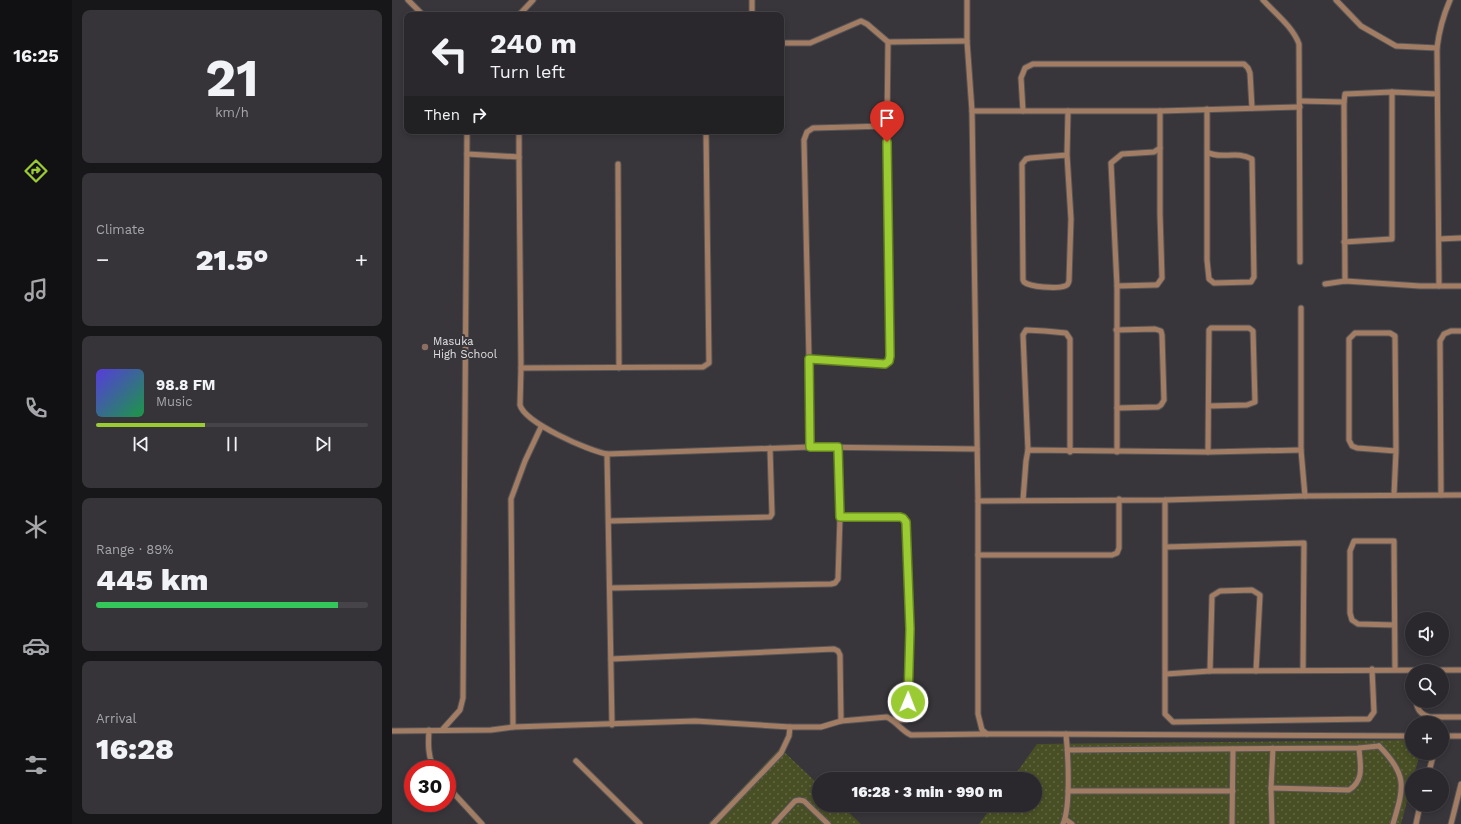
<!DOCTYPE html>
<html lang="en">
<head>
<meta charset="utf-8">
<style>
  body { margin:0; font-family:"Work Sans",sans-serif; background:#363438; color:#f1f3f6; height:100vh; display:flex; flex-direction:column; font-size:15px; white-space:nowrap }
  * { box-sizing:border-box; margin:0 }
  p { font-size:13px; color:#a5a6a9 }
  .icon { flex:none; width:22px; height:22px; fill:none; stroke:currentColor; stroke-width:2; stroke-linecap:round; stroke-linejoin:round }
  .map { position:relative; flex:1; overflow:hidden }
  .side { display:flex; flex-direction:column; gap:10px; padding:10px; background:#171618; width:320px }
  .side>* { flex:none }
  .banner { position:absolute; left:12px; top:12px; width:380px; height:122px; border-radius:8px; box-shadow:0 2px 6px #0003,0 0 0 1px #464448; background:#2a282c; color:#f1f3f6; overflow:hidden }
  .fabs { position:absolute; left:1013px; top:612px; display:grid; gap:8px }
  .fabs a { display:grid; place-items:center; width:44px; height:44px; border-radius:50%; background:#2a282c; box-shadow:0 2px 6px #0003,0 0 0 1px #464448; font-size:20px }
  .speed { position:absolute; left:12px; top:760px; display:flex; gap:8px; font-size:20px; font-weight:700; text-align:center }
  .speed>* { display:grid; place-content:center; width:52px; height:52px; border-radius:50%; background:#2a282c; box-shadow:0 2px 6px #0003,0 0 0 1px #464448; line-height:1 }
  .speed .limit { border:6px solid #d22; background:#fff; color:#111 }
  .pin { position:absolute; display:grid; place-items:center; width:34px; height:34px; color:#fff; margin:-41px -17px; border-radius:50% 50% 50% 0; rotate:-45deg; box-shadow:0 0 4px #0007 }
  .pin .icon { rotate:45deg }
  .me { position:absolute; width:44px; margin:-22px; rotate:1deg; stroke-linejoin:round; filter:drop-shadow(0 0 3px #0008) }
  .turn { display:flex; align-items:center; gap:14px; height:84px; padding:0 20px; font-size:18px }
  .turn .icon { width:52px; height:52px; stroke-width:2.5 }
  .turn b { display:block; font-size:28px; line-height:34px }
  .then { display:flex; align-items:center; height:38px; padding:0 20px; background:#0003; gap:8px; font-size:15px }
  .big { font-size:30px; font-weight:800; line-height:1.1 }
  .side .tile { flex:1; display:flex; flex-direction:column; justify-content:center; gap:6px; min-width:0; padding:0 14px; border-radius:8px; background:#363438 }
  .side .dial { align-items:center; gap:0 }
  .dial b { font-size:52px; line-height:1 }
  .song { display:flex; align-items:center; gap:12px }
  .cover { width:48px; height:48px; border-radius:6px; background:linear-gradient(135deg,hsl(250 70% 55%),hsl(140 70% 35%)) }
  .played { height:4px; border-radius:2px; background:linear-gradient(90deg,#9bcb33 40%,#464448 40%) }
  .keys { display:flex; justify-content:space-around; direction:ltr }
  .heat { display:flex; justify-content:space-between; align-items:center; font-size:22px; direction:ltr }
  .charge { height:6px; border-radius:3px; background:linear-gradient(90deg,#34c759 89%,#464448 0) }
  .trip { position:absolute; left:420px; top:772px; width:230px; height:40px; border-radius:20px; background:#2a282c; box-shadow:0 2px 6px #0003,0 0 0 1px #464448; font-weight:800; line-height:40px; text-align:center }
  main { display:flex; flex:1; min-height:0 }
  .menu { display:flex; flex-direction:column; width:72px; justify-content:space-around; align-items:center; background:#111012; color:#a5a6a9 }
  .menu .icon { width:28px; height:28px }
  .menu .active { color:#9bcb33 }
  .menu b { font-size:18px; color:#f1f3f6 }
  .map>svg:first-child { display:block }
</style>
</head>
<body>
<main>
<nav class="menu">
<b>16:25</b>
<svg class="icon active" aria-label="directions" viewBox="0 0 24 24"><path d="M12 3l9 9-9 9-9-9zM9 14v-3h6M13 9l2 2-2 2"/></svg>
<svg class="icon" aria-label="music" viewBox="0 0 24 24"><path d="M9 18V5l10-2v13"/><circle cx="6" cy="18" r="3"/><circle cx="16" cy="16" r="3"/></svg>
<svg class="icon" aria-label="phone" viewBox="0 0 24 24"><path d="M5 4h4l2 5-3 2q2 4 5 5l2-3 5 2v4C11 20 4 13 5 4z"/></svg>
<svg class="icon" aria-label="climate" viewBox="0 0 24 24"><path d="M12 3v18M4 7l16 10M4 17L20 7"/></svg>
<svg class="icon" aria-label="car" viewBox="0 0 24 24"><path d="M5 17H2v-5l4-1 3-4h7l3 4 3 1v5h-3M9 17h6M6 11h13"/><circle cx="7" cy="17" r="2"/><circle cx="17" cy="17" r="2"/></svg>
<svg class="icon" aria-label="filters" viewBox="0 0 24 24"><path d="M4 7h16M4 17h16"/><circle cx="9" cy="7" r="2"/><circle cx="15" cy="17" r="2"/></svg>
</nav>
<section class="side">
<div class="tile dial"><b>21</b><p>km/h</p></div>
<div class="tile"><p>Climate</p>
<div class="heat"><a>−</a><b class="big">21.5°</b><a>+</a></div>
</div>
<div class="tile">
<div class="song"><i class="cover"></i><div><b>98.8 FM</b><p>Music</p></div></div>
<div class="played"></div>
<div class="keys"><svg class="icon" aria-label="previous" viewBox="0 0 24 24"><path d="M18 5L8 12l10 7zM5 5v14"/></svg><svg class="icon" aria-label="pause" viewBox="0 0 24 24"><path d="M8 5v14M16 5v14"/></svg><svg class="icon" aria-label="next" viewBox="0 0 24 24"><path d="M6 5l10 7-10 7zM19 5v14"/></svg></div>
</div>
<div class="tile"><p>Range · 89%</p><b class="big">445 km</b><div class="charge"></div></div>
<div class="tile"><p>Arrival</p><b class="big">16:28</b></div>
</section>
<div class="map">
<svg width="1069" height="824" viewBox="0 0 1069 824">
  <defs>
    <pattern id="green-dots" width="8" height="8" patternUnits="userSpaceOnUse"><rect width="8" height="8" fill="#494f24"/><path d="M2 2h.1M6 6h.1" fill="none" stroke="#636844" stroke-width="1.8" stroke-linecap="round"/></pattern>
  </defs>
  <rect width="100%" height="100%" fill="#38363a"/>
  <g fill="url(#green-dots)">
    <polygon points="1020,740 1020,753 1028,753 1022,775 1020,775 1020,782 1009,824 587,824 601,805 643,805 643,779 620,779 645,744"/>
    <polygon points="388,748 427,785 427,805 449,805 469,824 316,824"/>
  </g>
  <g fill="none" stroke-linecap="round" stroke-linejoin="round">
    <defs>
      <g id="minor">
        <polyline points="16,0 31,15"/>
        <polyline points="575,0 575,41 580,111 586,501 586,714 590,730 595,734 657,734 1020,736"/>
        <path d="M871,0c12,13 30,27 36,44l1,218"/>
        <polyline points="944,0 969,26 1004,46 1045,48"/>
        <polyline points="127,15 141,0"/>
        <polyline points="360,15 360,0"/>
        <polyline points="389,43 418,43 469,21 475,24 496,42"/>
        <polyline points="908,101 952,102"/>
        <path d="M815,109v151l2,19 5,4 37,-1 3,-5 -2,-118c-16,-9 -31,1 -45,-7"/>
        <polyline points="580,111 768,111 908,107"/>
        <polyline points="631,111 629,78 633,68 641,64 852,64 856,68 858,73 860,108"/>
        <polyline points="127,131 127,157"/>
        <path d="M75,154l52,3 2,211 -1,37c5,18 69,46 87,49"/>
        <path d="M675,155l-37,3 -4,1 -4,5 1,116 1,2c6,5 33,7 41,4 3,-1 3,-2 4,-5l2,-62 -4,-64 1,-44"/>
        <polyline points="226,164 227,368"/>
        <polyline points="1047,239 1069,238"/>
        <polyline points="952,242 1000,239 1000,92"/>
        <polyline points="953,281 952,102 953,94 1000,92 1045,94"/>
        <polyline points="933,284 953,281 1028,286 1069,286"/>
        <polyline points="725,286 762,285 765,285 770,278 768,214 768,148"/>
        <path d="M1047,286l-2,-238c2,-17 6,-32 13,-48"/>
        <polyline points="909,308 909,450 913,496"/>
        <polyline points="724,330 763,329 769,331 770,335 772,400 769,405 766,407 725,408"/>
        <polyline points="417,359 412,140 415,132 421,128 495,126"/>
        <polyline points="129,368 311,367 317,363 314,131"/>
        <polyline points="418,447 417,359 493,364 497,361 498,356 495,126 496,42 575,41"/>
        <polyline points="636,450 631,335 634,330 653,331 674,333 678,339 678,452"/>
        <polyline points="725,452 725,286 719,163 730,154 762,152 768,148 768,111"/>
        <polyline points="816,452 817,330 819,328 857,328 861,331 863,402 855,405 817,406"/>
        <polyline points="1002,495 1004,451 1003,336 998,333 963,333 957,339 957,440 960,446 965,448 1004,451"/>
        <polyline points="1049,495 1048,341 1052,334 1059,331 1069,331"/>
        <polyline points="631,500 634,461 636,450 816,452 909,450"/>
        <polyline points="773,500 773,714 781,722 977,719 982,712 980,669"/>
        <polyline points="586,501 773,500 913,496 1069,495"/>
        <polyline points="448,517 508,517 511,518 514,522 518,629 516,716 514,720 501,720"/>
        <polyline points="217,521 378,517 380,514 378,448"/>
        <polyline points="774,547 912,543 911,670"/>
        <polyline points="586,555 720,555 725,553 727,548 727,499"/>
        <polyline points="218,588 439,584 443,583 446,579 448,517 446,447"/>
        <polyline points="1002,625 966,624 960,620 958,613 958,551 962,541 1002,541 1003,669"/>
        <polyline points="818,671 820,596 828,591 860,590 868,595 864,671"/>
        <polyline points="774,674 818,671 1069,670"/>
        <path d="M1024,701c1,9 5,14 14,16h31"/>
        <path d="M449,721l46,-4c10,5 15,14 24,18l76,-1"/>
        <polyline points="220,725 215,454 418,447 585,449"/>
        <polyline points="121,727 119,499 133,461 149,427"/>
        <path d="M37,730c-1,15 -1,26 5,39"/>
        <polyline points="50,730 68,710 71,698 75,131"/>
        <polyline points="0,731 99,730 121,727 303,721 398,727 429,727 449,721 448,655 446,651 442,649 219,659"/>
        <polyline points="1050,736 1069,736"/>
        <path d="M987,746c29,29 25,41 14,78"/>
        <polyline points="675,750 967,748 987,746"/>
        <polyline points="184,761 248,824"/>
        <polyline points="1036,775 1042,753"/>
        <polyline points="55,786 90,824"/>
        <path d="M879,788l78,2c16,-10 11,-26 10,-42"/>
        <polyline points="676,791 841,791"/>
        <polyline points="673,819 680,824"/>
        <polyline points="321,824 389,753 397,736 398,727"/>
        <polyline points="382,824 403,801 407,800 412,801 436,824"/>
        <path d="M671,824c8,-18 5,-70 3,-90"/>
        <polyline points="840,824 841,749"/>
        <polyline points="880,824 879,788 881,748"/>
        <polyline points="1024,824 1028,805"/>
        <polyline points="1059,824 1069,784"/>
      </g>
    </defs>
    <use href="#minor" stroke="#565558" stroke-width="7"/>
    <use href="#minor" stroke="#a27d64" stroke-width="5"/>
  </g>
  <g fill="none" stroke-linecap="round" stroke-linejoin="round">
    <defs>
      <polyline id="route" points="495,142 498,356 497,361 493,364 417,359 418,447 446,447 448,517 508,517 511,518 514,522 518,629 516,702"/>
    </defs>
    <use href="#route" stroke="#658421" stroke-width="10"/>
    <use href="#route" stroke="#9bcb33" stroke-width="7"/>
  </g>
  <circle fill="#8d6e63" stroke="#38363a" stroke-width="1.5" cx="33" cy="347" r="4"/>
  <g text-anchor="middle" stroke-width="4" stroke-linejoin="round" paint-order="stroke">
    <g font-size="11" fill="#e1e0e2" stroke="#38363a" text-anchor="start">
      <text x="41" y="345">Masuka<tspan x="41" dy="13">High School</tspan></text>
    </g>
  </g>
</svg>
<div class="fabs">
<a><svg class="icon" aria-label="sound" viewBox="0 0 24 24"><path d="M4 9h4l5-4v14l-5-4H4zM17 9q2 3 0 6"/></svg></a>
<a><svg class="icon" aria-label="search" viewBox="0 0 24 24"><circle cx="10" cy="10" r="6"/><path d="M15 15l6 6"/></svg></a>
<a>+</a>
<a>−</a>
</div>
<div class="speed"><div class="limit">30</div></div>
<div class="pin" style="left:495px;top:142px;background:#d93025"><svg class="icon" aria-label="arrive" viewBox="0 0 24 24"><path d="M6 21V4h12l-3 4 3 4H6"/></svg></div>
<svg class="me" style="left:516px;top:702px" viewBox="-20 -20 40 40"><circle r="17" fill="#9bcb33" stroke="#fff" stroke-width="3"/><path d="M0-11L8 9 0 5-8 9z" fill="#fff"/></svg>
<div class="trip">16:28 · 3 min · 990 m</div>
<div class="banner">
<div class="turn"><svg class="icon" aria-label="left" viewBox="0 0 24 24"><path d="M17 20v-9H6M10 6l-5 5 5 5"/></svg><div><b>240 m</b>Turn left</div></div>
<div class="then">Then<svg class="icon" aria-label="right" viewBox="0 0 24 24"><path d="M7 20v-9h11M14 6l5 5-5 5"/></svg></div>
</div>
</div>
</main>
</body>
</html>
